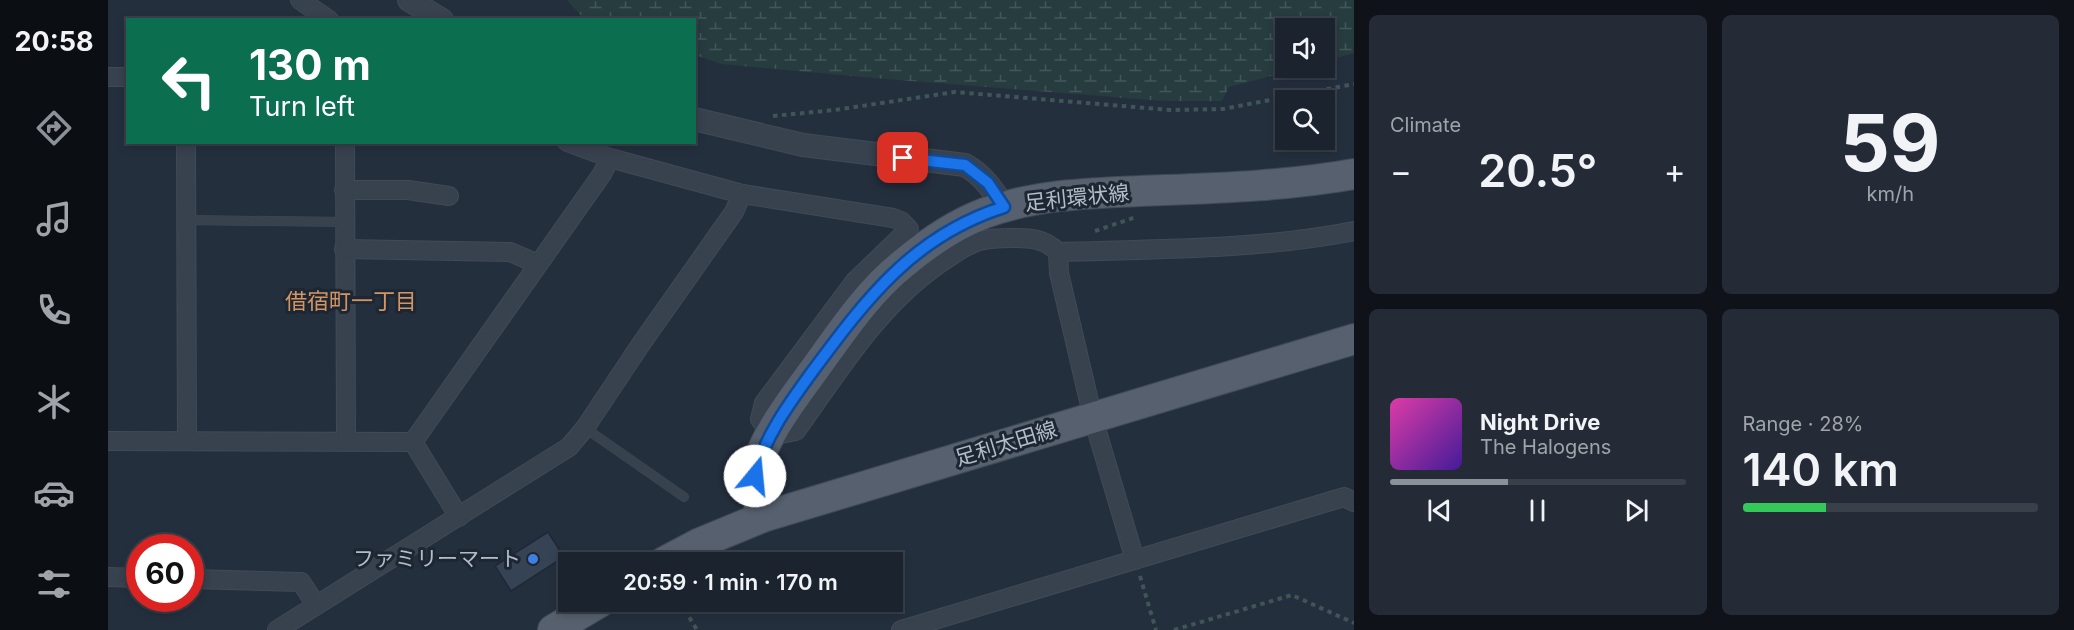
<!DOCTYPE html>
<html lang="en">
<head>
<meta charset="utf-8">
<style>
  body { margin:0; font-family:Inter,"Noto Sans JP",sans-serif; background:#242b36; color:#f1f3f6; height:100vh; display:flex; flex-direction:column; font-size:22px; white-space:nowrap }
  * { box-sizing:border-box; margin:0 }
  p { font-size:20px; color:#a0a4aa }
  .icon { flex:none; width:33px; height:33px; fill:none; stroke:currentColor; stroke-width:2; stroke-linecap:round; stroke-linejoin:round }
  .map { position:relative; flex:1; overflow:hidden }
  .details { display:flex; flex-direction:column; gap:15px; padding:15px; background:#0f1319; width:720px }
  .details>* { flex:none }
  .top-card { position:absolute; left:18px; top:18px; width:570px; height:126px; border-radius:0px; box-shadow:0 3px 9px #0003,0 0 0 2px #39404a; background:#0b6e4f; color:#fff; overflow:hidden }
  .controls { position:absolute; left:1167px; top:18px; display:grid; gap:12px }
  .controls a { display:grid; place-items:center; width:60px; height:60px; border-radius:0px; background:#1b232e; box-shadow:0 3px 9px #0003,0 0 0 2px #39404a; font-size:30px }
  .speed { position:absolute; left:18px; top:534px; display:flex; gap:12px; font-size:30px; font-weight:700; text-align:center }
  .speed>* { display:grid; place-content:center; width:78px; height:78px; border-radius:50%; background:#1b232e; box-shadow:0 3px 9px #0003,0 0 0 2px #39404a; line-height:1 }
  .speed .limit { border:9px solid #d22; background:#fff; color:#111 }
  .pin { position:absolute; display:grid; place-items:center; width:51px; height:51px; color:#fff; margin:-26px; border-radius:12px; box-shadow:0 3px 9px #0006 }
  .me { position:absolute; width:66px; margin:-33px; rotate:17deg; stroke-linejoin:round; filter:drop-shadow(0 0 4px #0008) }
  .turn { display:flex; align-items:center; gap:21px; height:126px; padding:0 24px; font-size:27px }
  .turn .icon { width:78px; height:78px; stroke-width:2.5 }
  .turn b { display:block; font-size:42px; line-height:51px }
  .big { font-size:45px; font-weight:600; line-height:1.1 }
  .details .widget { flex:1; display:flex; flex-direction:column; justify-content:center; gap:9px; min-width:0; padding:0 21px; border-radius:9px; background:#242b36 }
  .details .dial { align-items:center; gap:0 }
  .dial b { font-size:78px; line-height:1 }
  .song { display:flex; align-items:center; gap:18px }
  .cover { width:72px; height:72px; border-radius:9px; background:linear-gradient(135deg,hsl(320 70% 55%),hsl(260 70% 35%)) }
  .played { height:6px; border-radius:3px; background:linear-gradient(90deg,#8c9099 40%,#39404a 40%) }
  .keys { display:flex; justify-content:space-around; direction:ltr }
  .heat { display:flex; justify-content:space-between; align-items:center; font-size:33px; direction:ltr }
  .charge { height:9px; border-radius:4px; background:linear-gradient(90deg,#34c759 28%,#39404a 0) }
  .details .tiles { flex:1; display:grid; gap:15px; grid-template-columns:repeat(2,1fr) }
  .trip { position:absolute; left:450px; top:552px; width:345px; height:60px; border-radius:0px; background:#1b232e; box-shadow:0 3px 9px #0003,0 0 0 2px #39404a; font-weight:600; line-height:60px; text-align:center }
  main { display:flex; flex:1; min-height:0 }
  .tab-bar { display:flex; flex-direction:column; width:108px; justify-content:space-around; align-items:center; background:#0b0e12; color:#a0a4aa }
  .tab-bar .icon { width:42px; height:42px }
  .tab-bar .active { color:#8c9099 }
  .tab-bar b { font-size:27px; color:#f1f3f6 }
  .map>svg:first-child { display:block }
</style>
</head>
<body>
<main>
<nav class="tab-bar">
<b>20:58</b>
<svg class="icon active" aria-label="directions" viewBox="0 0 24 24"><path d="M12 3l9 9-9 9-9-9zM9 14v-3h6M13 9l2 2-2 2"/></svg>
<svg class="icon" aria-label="music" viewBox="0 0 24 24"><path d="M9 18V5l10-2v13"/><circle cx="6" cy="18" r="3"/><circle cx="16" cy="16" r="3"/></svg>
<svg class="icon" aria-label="phone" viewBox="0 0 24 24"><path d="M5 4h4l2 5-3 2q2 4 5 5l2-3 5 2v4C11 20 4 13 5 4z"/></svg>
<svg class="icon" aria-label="climate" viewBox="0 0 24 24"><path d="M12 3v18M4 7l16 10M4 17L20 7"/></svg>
<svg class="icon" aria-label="car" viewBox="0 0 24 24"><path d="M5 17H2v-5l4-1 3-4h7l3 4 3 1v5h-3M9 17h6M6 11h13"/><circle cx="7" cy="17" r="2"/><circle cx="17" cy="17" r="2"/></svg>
<svg class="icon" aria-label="filters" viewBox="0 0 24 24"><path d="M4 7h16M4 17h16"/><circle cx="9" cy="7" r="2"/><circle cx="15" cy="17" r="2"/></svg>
</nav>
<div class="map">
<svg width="1246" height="630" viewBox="0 0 1246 630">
  <defs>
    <pattern id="wetland-marsh" width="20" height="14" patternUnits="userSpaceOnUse" patternTransform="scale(1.5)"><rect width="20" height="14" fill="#263c3f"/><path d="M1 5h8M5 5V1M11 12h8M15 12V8" fill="none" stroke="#435659"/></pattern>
  </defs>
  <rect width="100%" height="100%" fill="#242f3e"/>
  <polygon fill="url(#wetland-marsh)" points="459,0 1246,0 1246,53 1217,61 1216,28 1178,28 1178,68 1193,68 1121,87 1114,101 1055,101 766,78 613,64 587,55 586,20 476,19"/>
  <polygon fill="#364354" stroke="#1f2835" stroke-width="1.5" points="440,532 456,557 403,591 387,566"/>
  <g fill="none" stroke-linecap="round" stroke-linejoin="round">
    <defs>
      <g id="service">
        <polyline points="78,220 236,222"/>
        <polyline points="477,428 576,497"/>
      </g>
      <g id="minor">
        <polyline points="192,0 221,20"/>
        <polyline points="0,77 20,77"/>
        <polyline points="78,142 79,441"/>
        <polyline points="237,142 238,441"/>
        <path d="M459,142l43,16 132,36 151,24 8,3 8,8 -54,52 -91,122 -4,16 11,17 25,-5c45,-63 86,-131 152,-173 10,-7 20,-14 32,-17 10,-3 21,-3 32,-3 18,0 32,0 46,14l1,21 34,145 42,142"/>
        <polyline points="236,190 300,190 341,196"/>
        <polyline points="236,249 402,252 430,264"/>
        <path d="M950,252c98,-3 199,-2 296,-21"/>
        <polyline points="0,441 305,442 351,517"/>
        <polyline points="305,442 494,174 502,158"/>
        <polyline points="0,577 32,578"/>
        <polyline points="82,579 193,582 208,605"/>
        <polyline points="169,630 461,447 477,428 533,344 626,212 634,194"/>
        <polyline points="793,630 1236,497 1246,502"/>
      </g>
      <g id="tertiary">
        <polyline points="301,0 334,20"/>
        <path d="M586,119l109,26 162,20c18,10 28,25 39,42"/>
      </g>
      <g id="primary">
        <path d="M655,517c-4,-13 -9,-27 -8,-40 3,-33 37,-77 56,-103 28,-38 55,-81 93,-111 24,-20 52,-39 81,-50 57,-21 119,-20 179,-23 63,-2 128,-5 190,-16"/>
        <polyline points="556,562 592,543 655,517 1246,339"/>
        <polyline points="445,630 492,602"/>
      </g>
    </defs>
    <use href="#service" stroke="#414a57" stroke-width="10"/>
    <use href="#minor" stroke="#414a57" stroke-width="20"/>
    <use href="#tertiary" stroke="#414a57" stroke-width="24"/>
    <use href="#primary" stroke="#414a57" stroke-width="32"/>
    <g stroke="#3f5557" stroke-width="4" stroke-dasharray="4.5 4.5" stroke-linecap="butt">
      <polyline points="665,116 727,110 847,92 1063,110 1115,109 1246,84"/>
      <polyline points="987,231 1028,217"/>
      <polyline points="1032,576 1048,630"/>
      <polyline points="572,602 589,630"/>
      <polyline points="1066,630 1184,595 1246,623"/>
    </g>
    <use href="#service" stroke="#38414e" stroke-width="9"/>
    <use href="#minor" stroke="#38414e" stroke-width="18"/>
    <use href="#tertiary" stroke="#38414e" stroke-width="22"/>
    <use href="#primary" stroke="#56606e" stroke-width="30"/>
  </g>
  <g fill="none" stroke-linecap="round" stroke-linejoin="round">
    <defs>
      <path id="route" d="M647,476c9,-39 34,-72 57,-104 55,-74 101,-136 192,-165l-16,-24 -23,-18 -62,-7"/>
    </defs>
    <use href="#route" stroke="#114b97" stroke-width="15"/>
    <use href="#route" stroke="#1a73e8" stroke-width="10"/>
  </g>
  <circle fill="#3f7fe0" stroke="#1d2633" stroke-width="2" cx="425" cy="559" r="6"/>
  <g text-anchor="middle" stroke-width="6" stroke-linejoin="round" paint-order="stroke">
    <g font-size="21" fill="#b4bcc9" stroke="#1d2633">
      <text transform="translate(969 198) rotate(-6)" y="7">足利環状線</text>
      <text transform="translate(898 444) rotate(-17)" y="7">足利太田線</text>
    </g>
    <g font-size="21" fill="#b4bcc9" stroke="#1d2633" text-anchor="end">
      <text x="413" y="566">ファミリーマート</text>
    </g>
    <g font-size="22" fill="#d59563" stroke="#1d2633">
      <text x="243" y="309">借宿町一丁目</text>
    </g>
  </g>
</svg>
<div class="controls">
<a><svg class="icon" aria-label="sound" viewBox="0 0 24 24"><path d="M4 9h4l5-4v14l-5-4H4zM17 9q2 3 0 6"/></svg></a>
<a><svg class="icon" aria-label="search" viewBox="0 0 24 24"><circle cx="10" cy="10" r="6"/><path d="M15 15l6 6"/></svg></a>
</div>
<div class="speed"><div class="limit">60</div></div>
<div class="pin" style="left:795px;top:158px;background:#d93025"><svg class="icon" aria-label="arrive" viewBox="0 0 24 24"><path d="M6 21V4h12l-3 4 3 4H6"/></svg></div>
<svg class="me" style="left:647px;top:476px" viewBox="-20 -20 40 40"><circle r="19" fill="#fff"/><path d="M0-13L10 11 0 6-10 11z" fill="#1a73e8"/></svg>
<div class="trip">20:59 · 1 min · 170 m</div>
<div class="top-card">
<div class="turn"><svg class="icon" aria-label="left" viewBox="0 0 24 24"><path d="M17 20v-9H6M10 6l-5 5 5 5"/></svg><div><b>130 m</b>Turn left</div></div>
</div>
</div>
<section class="details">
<div class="tiles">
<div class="widget"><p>Climate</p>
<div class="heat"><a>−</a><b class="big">20.5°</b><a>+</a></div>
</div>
<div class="widget dial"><b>59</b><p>km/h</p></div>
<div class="widget">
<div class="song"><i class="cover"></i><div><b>Night Drive</b><p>The Halogens</p></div></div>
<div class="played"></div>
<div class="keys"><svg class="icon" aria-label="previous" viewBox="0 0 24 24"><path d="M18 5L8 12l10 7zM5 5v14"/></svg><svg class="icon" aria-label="pause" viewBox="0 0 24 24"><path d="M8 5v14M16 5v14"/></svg><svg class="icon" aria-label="next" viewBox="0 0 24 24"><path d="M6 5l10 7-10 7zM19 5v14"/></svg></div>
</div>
<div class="widget"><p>Range · 28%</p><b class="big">140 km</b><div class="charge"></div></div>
</div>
</section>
</main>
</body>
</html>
